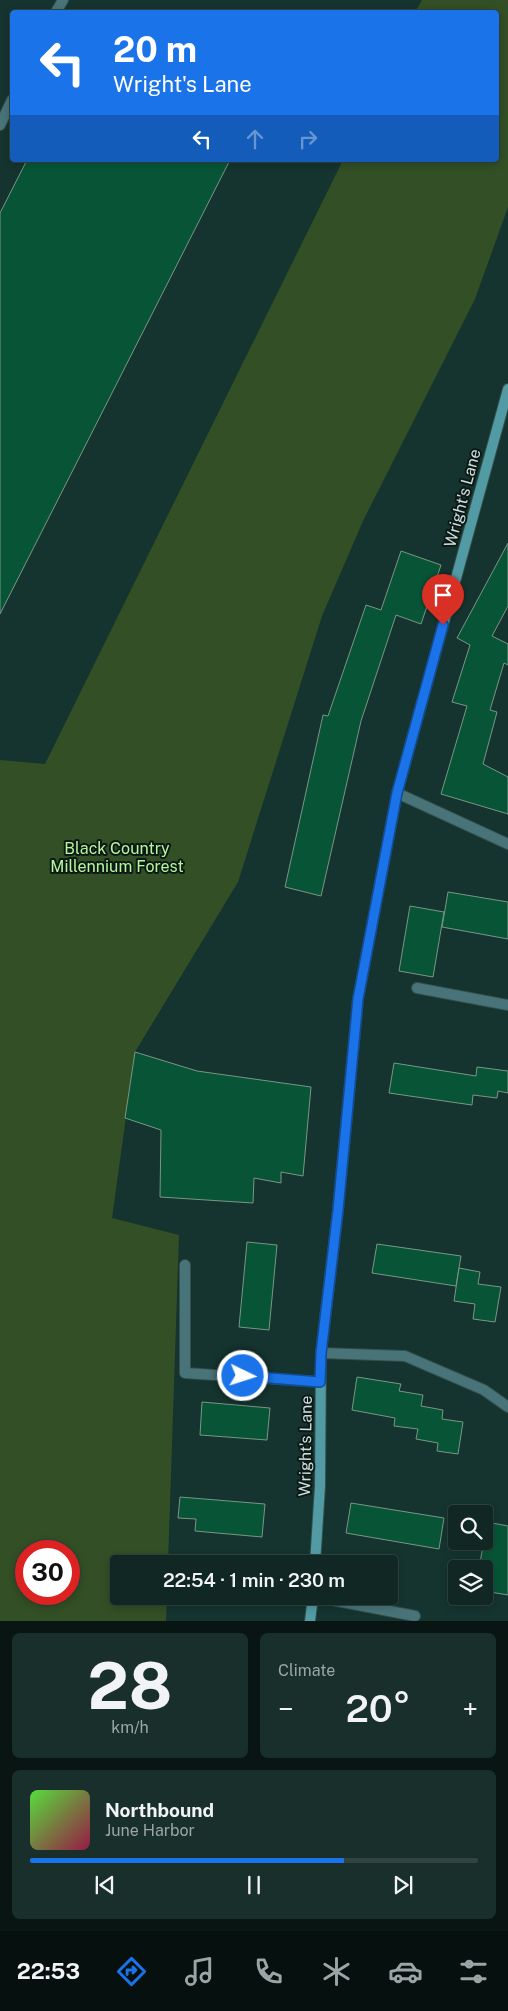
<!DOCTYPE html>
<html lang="en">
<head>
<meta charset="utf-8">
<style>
  body { margin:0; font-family:"Public Sans",sans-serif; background:#192f2b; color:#f1f3f6; height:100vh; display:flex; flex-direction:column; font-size:19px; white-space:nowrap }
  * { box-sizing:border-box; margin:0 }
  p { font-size:16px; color:#9ca5a6 }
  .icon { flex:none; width:28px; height:28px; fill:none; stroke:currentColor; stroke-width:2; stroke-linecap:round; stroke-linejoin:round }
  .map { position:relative; height:1621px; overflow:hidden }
  .panel { display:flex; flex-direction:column; gap:12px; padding:12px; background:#091513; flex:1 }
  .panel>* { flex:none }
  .top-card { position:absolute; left:10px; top:10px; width:489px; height:152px; border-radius:5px; box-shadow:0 2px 8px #0003,0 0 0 1px #304441; background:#1a73e8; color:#fff; overflow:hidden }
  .buttons { position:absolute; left:448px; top:1505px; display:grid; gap:10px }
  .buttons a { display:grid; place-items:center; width:45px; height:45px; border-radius:5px; background:#102723; box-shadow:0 2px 8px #0003,0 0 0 1px #304441; font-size:25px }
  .speed { position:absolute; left:15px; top:1540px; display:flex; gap:10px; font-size:25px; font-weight:700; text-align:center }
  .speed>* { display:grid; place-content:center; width:65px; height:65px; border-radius:50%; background:#102723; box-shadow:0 2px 8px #0003,0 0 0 1px #304441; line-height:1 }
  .speed .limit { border:8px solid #d22; background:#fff; color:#111 }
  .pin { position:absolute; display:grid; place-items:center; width:42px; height:42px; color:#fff; margin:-51px -21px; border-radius:50% 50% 50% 0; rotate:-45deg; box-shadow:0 0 5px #0007 }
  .pin .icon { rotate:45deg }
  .me { position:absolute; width:55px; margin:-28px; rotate:94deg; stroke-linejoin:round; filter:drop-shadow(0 0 4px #0008) }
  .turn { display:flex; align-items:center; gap:18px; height:105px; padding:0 20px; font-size:22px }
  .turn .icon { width:65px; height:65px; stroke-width:2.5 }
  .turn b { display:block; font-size:35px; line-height:42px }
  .lanes { display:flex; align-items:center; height:48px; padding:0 20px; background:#0003; justify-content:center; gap:25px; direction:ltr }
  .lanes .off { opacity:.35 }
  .big { font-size:38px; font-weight:600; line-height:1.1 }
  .panel .tile { flex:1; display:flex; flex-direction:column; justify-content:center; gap:8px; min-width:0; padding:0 18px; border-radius:8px; background:#192f2b }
  .panel .dial { align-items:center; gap:0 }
  .dial b { font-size:65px; line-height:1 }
  .song { display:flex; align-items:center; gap:15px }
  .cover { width:60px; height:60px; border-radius:8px; background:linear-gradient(135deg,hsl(110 70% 55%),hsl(340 70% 35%)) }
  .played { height:5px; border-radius:2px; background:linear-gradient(90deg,#1a73e8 70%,#304441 70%) }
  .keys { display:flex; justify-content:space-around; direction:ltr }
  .heat { display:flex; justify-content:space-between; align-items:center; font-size:28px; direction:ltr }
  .panel .tiles { flex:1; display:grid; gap:12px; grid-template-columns:1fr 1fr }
  .tile:last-child { grid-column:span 2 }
  .trip { position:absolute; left:110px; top:1555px; width:288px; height:50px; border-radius:5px; background:#102723; box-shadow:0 2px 8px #0003,0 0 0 1px #304441; font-weight:600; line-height:50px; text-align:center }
  .tabs { display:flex; height:80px; justify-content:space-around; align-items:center; background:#06100e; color:#9ca5a6 }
  .tabs .icon { width:35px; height:35px }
  .tabs .active { color:#1a73e8 }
  .tabs b { font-size:22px; color:#f1f3f6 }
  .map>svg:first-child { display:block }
</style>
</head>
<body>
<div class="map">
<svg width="508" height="1621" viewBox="0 0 508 1621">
  <rect width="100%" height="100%" fill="#15342f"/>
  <path fill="#324f25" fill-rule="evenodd" d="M422,0h86v207l-33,92 -112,222 -41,95 -84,266 -103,170 -23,166 67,17 -11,329h-49v32h48l-1,25h-166v-861l45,4 298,-604h153v-148h-81zM26,1551h43v43h-43z"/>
  <g fill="#075536" stroke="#7b9586">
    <polygon points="27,160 230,160 0,614 0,213"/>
    <polygon points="508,543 508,606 492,636 508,644 508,665 504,663 490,710 497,712 483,764 508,777 508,814 441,794 467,706 452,702 470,645 457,638"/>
    <polygon points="401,551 441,565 421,624 396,615 361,721 321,896 285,887 323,715 328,716 366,605 381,610"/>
    <polygon points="448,892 508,902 508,939 442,927"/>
    <polygon points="410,906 444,912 433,977 399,971"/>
    <polygon points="135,1052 197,1071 311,1087 303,1176 281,1172 281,1183 254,1178 253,1203 160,1197 161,1130 125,1118"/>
    <polygon points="394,1063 476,1076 477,1067 508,1071 508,1093 498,1091 497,1098 473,1095 472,1105 389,1093"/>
    <polygon points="247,1242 277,1245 269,1330 239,1327"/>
    <polygon points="377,1244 461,1256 456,1286 372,1273"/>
    <polygon points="459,1268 480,1272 478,1284 501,1287 495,1322 473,1319 475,1304 454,1301"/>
    <polygon points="357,1377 401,1384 399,1391 423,1395 421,1406 443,1410 442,1419 463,1422 458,1454 437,1451 438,1443 416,1439 418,1429 394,1426 395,1418 352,1410"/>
    <polygon points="202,1402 270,1408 267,1440 200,1435"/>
    <polygon points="180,1497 265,1504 262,1537 195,1531 196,1519 178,1518"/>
    <polygon points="351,1503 444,1518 439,1549 346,1533"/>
    <polygon points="487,1522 508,1526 508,1595 484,1591 484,1569 479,1569"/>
  </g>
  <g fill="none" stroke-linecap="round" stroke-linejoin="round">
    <defs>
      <g id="lane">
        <polyline points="56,12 63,0"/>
        <polyline points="0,125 12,100"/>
      </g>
      <g id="street">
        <polyline points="397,793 508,844"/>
        <polyline points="417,988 508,1005"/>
        <polyline points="185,1265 185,1373 320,1382"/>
        <polyline points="321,1353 405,1356 484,1390 508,1407"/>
        <polyline points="311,1596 415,1616"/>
      </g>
      <g id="secondary">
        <polyline points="315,1564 320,1486 321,1353 338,1210 358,999 397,793 508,389"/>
        <polyline points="310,1621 313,1596"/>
      </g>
    </defs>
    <use href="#lane" stroke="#33504b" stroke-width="12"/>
    <use href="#street" stroke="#33504b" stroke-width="12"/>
    <use href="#secondary" stroke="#33504b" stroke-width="12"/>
    <use href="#lane" stroke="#487479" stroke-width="10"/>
    <use href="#street" stroke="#487479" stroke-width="10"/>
    <use href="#secondary" stroke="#529ba4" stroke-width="10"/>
  </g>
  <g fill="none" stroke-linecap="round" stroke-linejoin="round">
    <defs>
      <polyline id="route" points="243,1376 320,1382 321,1353 338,1210 358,999 397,793 443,625"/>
    </defs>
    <use href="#route" stroke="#114b97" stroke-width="12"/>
    <use href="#route" stroke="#1a73e8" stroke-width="9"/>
  </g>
  <g text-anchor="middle" stroke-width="4" stroke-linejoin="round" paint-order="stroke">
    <g font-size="16" fill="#cfe0dd" stroke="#0c1917">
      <text transform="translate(462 498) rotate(-75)" y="6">Wright's Lane</text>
      <text transform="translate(305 1446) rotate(-89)" y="6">Wright's Lane</text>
    </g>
    <g font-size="16" fill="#b5f799" stroke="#0c1917">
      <text x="117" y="854">Black Country<tspan x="117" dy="18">Millennium Forest</tspan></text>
    </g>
  </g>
</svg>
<div class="buttons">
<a><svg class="icon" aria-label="search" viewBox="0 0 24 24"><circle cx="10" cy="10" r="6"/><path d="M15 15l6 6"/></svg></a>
<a><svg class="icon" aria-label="layers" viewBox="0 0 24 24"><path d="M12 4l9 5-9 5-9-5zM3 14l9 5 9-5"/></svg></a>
</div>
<div class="speed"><div class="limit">30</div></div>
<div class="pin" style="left:443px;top:625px;background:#d93025"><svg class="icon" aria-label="arrive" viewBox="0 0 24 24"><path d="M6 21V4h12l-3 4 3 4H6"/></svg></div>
<svg class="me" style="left:243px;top:1376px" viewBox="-20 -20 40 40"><circle r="17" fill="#1a73e8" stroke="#fff" stroke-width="3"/><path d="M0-11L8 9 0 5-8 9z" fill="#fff"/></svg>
<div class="trip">22:54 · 1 min · 230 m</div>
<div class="top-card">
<div class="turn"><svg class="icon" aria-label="left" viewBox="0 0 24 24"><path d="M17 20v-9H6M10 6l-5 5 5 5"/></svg><div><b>20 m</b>Wright's Lane</div></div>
<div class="lanes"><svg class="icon" aria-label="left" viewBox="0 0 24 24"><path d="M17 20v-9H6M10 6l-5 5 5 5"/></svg><svg class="icon off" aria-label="ahead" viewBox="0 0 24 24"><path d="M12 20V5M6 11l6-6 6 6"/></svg><svg class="icon off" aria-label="right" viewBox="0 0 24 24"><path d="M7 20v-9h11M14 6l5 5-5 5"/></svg></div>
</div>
</div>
<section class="panel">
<div class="tiles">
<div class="tile dial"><b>28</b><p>km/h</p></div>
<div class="tile"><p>Climate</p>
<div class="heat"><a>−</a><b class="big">20°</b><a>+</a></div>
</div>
<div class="tile">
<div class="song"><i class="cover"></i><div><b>Northbound</b><p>June Harbor</p></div></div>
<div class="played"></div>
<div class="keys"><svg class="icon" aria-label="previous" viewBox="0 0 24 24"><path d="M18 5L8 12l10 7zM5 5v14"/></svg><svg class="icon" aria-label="pause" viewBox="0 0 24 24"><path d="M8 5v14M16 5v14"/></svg><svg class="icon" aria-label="next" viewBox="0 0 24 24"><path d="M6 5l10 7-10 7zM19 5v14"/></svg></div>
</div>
</div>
</section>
<nav class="tabs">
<b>22:53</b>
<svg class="icon active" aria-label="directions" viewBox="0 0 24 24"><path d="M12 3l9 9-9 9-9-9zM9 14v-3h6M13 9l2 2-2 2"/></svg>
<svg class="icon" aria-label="music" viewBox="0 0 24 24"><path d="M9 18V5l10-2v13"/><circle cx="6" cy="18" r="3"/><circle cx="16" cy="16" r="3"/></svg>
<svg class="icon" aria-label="phone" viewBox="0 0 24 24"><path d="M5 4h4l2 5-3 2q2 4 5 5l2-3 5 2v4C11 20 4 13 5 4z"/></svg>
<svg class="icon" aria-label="climate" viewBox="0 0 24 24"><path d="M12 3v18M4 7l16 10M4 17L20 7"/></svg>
<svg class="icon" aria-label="car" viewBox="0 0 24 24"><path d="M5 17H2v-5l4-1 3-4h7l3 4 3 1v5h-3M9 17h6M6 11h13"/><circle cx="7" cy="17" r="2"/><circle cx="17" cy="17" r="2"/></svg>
<svg class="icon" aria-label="filters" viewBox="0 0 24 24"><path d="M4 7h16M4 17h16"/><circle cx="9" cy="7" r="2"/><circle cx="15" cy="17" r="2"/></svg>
</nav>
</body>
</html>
